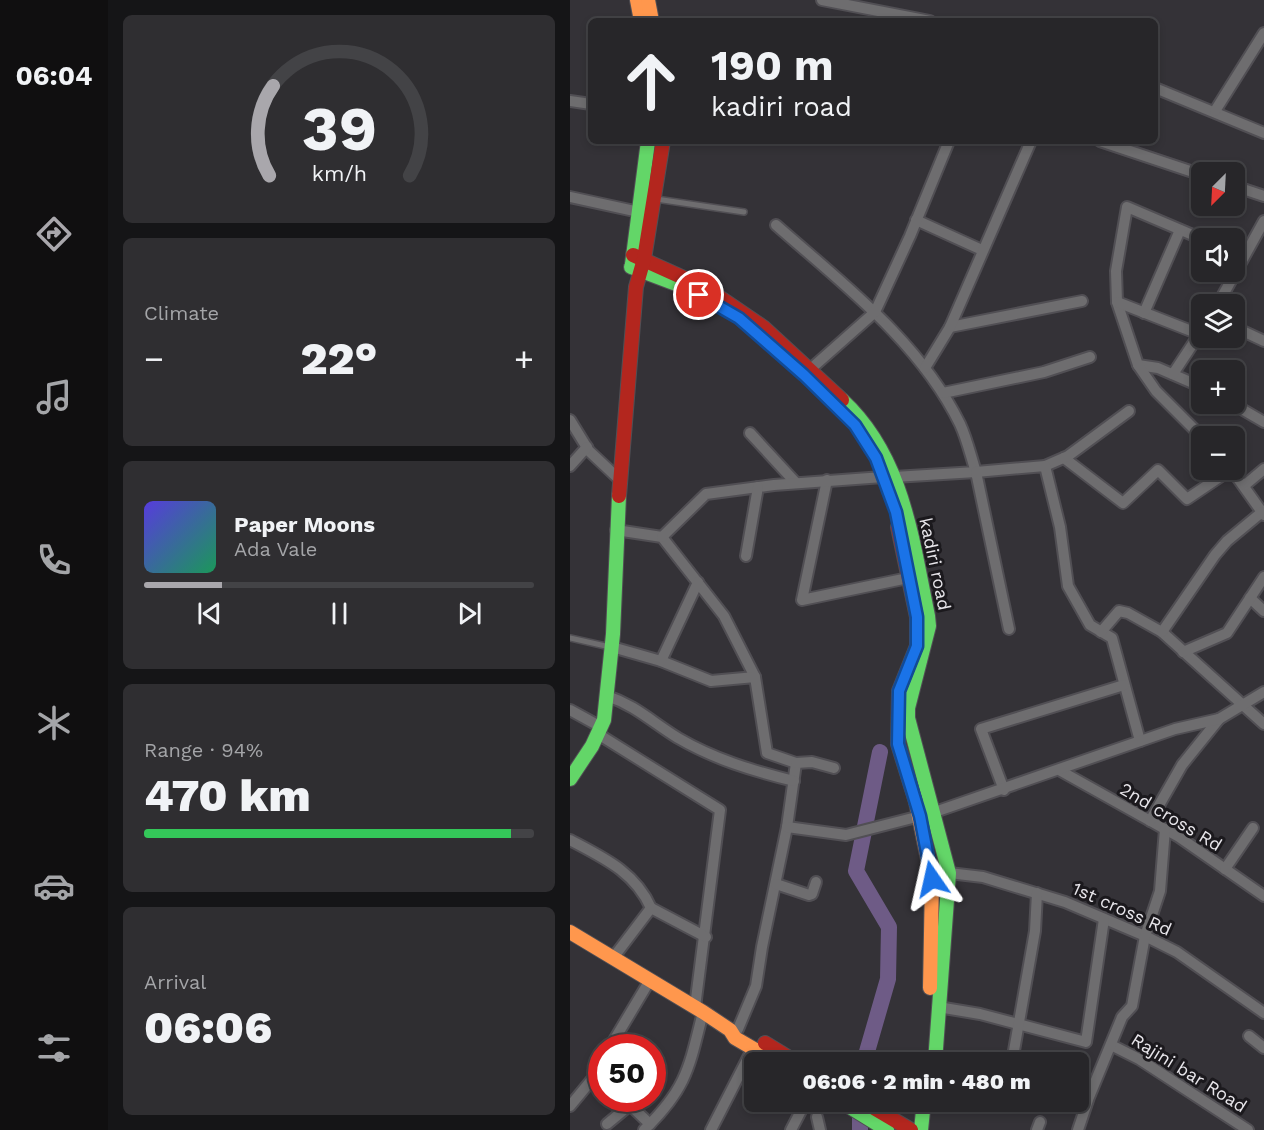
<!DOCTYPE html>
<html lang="en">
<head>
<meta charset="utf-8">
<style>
  body { margin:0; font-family:"Work Sans",sans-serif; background:#2f2e31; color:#f1f3f6; height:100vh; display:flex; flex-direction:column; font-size:22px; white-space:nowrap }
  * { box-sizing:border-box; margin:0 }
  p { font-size:20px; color:#a4a5a8 }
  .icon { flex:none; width:33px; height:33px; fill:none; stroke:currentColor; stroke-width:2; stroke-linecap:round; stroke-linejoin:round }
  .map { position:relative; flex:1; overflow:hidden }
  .panel { display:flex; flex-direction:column; gap:15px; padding:15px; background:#151517; width:462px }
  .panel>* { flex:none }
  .hud { position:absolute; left:18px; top:18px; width:570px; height:126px; border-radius:9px; box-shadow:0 3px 9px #0003,0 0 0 2px #434346; background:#272629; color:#f1f3f6; overflow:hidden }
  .needle { width:39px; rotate:204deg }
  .buttons { position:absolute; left:621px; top:162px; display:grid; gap:12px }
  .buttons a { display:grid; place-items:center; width:54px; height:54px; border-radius:9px; background:#272629; box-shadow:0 3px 9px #0003,0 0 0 2px #434346; font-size:30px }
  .speed { position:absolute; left:18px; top:1034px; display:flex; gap:12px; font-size:30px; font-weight:700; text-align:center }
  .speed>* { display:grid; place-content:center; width:78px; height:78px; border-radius:50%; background:#272629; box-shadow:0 3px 9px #0003,0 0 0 2px #434346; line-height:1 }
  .speed .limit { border:9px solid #d22; background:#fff; color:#111 }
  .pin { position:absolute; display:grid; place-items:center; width:51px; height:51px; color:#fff; margin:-26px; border:3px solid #fff; border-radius:50%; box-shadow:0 2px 6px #0007 }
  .me { position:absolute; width:66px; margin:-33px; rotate:349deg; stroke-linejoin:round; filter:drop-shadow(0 0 4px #0008) }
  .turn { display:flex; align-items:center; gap:21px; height:126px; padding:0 24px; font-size:27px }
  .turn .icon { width:78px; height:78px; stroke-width:2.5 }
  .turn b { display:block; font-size:42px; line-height:51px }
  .big { font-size:45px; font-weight:800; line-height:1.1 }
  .panel .card { flex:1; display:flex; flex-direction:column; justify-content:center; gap:9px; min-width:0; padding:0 21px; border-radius:9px; background:#2f2e31 }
  .panel .dial { align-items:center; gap:0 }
  .dial svg { height:156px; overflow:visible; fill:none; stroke:#434346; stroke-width:7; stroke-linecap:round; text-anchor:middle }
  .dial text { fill:#f1f3f6; stroke:none }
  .song { display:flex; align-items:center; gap:18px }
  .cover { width:72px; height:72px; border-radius:9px; background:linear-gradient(135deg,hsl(250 70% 55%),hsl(150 70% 35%)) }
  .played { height:6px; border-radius:3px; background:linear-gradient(90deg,#a9a7ac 20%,#434346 20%) }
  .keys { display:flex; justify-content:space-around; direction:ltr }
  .heat { display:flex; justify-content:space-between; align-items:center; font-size:33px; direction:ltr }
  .charge { height:9px; border-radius:4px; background:linear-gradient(90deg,#34c759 94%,#434346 0) }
  .trip { position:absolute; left:174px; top:1052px; width:345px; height:60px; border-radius:9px; background:#272629; box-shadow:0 3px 9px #0003,0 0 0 2px #434346; font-weight:800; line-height:60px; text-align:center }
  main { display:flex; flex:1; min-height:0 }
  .tab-bar { display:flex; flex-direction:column; width:108px; justify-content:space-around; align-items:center; background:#100f10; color:#a4a5a8 }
  .tab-bar .icon { width:42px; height:42px }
  .tab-bar .current { color:#a9a7ac }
  .tab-bar b { font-size:27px; color:#f1f3f6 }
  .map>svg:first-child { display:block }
</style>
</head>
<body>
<main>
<nav class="tab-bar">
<b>06:04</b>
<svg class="icon current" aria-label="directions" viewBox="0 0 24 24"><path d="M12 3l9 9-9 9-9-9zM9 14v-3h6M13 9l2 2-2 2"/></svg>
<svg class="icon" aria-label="music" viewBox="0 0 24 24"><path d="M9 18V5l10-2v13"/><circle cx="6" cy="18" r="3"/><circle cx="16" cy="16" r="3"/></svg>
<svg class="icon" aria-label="phone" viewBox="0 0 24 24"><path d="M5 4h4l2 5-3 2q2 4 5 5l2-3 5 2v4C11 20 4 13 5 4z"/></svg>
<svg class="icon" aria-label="climate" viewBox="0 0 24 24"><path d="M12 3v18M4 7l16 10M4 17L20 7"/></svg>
<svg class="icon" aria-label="car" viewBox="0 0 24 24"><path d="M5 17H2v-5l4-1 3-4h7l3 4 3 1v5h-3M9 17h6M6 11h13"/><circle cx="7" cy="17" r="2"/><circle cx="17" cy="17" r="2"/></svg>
<svg class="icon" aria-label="filters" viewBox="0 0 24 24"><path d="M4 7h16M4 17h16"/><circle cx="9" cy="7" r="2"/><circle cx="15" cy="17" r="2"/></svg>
</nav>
<section class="panel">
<div class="card dial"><svg viewBox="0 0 100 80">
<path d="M14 69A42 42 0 1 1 86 69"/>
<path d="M14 69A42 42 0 0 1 16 23" stroke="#a9a7ac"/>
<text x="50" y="56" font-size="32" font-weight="700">39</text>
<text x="50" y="72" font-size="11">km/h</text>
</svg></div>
<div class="card"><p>Climate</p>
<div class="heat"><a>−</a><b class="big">22°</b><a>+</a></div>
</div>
<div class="card">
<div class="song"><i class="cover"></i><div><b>Paper Moons</b><p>Ada Vale</p></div></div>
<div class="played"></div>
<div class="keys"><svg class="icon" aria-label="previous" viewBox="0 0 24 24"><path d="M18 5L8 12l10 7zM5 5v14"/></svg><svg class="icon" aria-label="pause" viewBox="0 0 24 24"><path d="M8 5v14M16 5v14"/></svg><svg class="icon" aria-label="next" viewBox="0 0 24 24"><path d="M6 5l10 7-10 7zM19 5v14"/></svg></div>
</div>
<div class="card"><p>Range · 94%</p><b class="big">470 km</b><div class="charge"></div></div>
<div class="card"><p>Arrival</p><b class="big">06:06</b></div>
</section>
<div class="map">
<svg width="694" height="1130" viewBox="0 0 694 1130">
  <rect width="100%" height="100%" fill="#343237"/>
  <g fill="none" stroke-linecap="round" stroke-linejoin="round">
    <g stroke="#6e5b86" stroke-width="16">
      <polyline points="294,1062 318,979 319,927 286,871 310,752"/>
      <polyline points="290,1130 290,1101"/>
    </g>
    <defs>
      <g id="lane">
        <polyline points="86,199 174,212"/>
        <polyline points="0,638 40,647"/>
      </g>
      <g id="street">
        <polyline points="252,0 360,21"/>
        <polyline points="585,88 694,133"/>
        <polyline points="0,101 21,104"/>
        <polyline points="645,111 694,33"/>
        <polyline points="530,141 632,175"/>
        <polyline points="664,186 694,196"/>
        <polyline points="0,197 69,212"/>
        <polyline points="346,220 412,250"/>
        <path d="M206,225c67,59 144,117 184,199 7,15 11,33 16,48l-82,5"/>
        <polyline points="632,239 557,207 546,271 547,302 568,365 588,368 632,387"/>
        <polyline points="547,302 629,334"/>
        <polyline points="648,304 694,221"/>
        <polyline points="574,313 610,230"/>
        <polyline points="380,327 512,301"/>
        <polyline points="664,327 694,341"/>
        <polyline points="568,365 586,391 632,437"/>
        <polyline points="355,368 380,327 461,141"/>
        <polyline points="235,374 305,312 340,236 379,141"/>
        <polyline points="603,374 632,330"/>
        <polyline points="373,393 474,372 520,357"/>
        <polyline points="663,404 694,422"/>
        <polyline points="0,420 19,451 51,481"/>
        <polyline points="180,433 226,483"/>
        <polyline points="494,458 553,503 588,470 617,499 660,470"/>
        <polyline points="0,466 17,447"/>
        <polyline points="475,466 498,456 559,411"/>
        <polyline points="662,470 694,515"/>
        <polyline points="257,480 232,600 338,578"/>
        <polyline points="675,485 694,469"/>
        <polyline points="46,530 92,537 154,616 185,677"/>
        <polyline points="92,537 136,494 204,485 313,477"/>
        <polyline points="176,556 188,487"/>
        <polyline points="680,598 694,611"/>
        <polyline points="439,629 406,472 475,466 490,527 498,586 520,625 542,638 570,741"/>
        <polyline points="531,632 549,611 558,613 592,632 694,724"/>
        <polyline points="592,632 645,555 657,541 692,512"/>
        <polyline points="42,647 91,661 141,681 185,677 197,753 226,763 217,827 192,947 186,986 168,1029"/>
        <polyline points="613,652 657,633 694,577"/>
        <polyline points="91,661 128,582"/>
        <path d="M37,696c28,9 45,26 71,42 36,21 75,33 116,43"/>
        <polyline points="0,710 31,727"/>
        <polyline points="28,734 150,810 125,1007"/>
        <polyline points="226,763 242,762 264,768"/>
        <polyline points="489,770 609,837 694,896"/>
        <polyline points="434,790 411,729 554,685"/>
        <polyline points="580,821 612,765 649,719"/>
        <polyline points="217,827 276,835 362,813 605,729 649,719 694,692"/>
        <path d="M0,840c34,18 65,32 81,68"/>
        <polyline points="655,869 683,828"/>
        <polyline points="379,873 413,877 495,902 575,936 607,952 694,1013"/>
        <polyline points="206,884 239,895 242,894 246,882"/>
        <polyline points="43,958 81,908 136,937"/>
        <polyline points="368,1007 410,1014 516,1042 534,919"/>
        <polyline points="679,1036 694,1048"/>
        <polyline points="541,1045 569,1059 678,1130"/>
        <polyline points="40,1047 80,980"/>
        <polyline points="442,1062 465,931 467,893"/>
        <polyline points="0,1106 24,1077 32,1063"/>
        <polyline points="247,1117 250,1130"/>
        <polyline points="37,1124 60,1105 80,1124"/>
        <path d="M74,1130c43,-42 45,-62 59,-118"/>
        <polyline points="141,1130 183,1048"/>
        <polyline points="221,1130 236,1101"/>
        <polyline points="467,1130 470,1122"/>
        <polyline points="508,1130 519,1097 552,1017 562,1006 575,936 590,891 595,829"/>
      </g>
      <g id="fast">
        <polyline points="62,264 78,141"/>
        <polyline points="61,267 114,287"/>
        <path d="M272,400c61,56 70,139 86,216l1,10 -21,82v10l41,155 -14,189"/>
        <polyline points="0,779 22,746 34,720 43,634 49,496"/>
        <polyline points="270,1101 317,1130"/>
        <polyline points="351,1130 354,1101"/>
      </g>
      <g id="slow">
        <polyline points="67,0 71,21"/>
        <polyline points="78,0 82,21"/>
        <polyline points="346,802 362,879 360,988"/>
        <polyline points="0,932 133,1012 160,1030 165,1038 206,1062"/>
      </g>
      <g id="jam">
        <polyline points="63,255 136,288 193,327 272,400"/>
        <polyline points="49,496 66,287 74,259 93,141"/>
        <polyline points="328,527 347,617 347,646 329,691 328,744 346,802"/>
        <polyline points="195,1043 226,1062"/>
        <polyline points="292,1101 341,1130"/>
      </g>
    </defs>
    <use href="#lane" stroke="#514f54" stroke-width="8"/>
    <use href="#street" stroke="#514f54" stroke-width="14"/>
    <use href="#fast" stroke="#514f54" stroke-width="16"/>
    <use href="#slow" stroke="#514f54" stroke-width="16"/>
    <use href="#jam" stroke="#514f54" stroke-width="16"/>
    <use href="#lane" stroke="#6e6d6f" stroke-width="5"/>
    <use href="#street" stroke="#6e6d6f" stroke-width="10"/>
    <use href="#fast" stroke="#63d668" stroke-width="14"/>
    <use href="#slow" stroke="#ff974d" stroke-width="14"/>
    <use href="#jam" stroke="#b3261e" stroke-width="14"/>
  </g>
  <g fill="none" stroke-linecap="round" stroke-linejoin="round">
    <defs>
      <polyline id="route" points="129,295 169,318 234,375 285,425 306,458 326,512 347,617 347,646 329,691 328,744 350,816 362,879"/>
    </defs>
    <use href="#route" stroke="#114b97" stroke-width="15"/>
    <use href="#route" stroke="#1a73e8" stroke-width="10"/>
  </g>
  <g text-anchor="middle" stroke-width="6" stroke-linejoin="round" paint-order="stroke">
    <g font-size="18" fill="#e8e6eb" stroke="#1b191d">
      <text transform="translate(365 564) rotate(78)" y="6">kadiri road</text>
      <text transform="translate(601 817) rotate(31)" y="6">2nd cross Rd</text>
      <text transform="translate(552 909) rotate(24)" y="6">1st cross Rd</text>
      <text transform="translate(619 1073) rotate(32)" y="6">Rajini bar Road</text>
    </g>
  </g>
</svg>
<div class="buttons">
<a><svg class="needle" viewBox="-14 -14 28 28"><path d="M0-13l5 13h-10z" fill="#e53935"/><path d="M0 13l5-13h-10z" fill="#a4a5a8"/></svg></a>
<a><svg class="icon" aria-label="sound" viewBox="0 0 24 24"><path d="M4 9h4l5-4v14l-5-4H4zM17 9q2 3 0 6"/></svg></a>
<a><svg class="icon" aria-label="layers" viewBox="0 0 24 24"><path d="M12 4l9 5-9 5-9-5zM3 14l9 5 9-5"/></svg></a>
<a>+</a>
<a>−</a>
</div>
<div class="speed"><div class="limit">50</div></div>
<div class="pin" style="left:129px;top:295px;background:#d93025"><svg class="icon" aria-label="arrive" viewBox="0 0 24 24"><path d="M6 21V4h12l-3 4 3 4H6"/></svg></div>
<svg class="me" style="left:362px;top:879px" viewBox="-20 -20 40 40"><path d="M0-17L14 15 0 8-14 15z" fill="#1a73e8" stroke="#fff" stroke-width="4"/></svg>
<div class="trip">06:06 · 2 min · 480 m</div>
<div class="hud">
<div class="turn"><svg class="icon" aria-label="ahead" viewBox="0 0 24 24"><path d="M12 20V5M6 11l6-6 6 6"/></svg><div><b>190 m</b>kadiri road</div></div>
</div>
</div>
</main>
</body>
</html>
